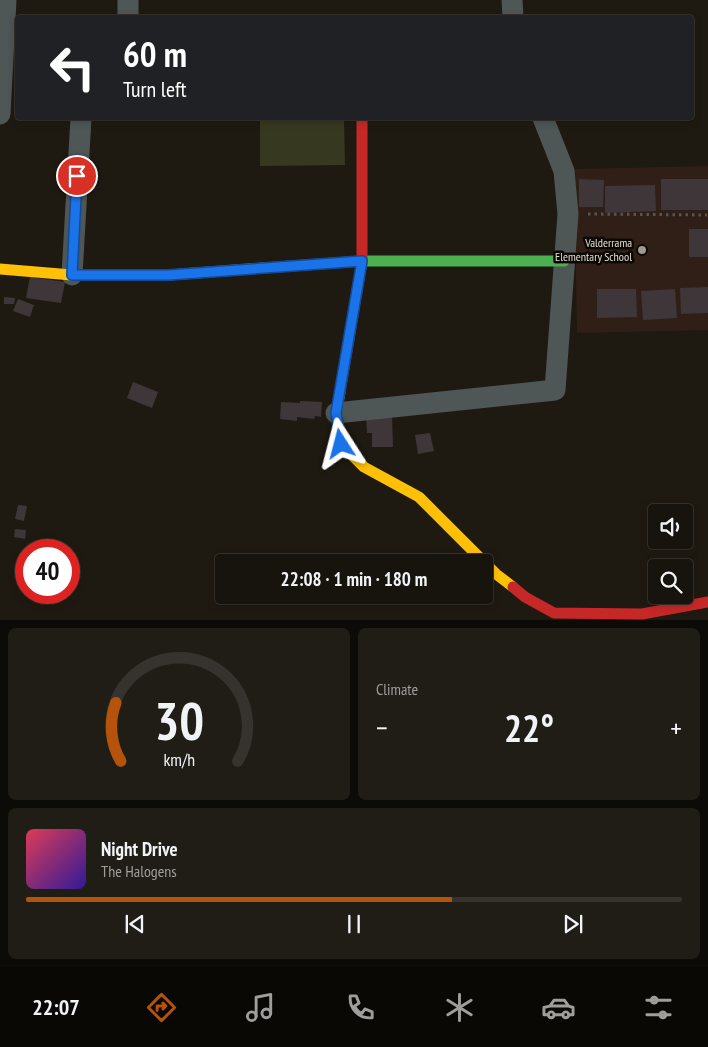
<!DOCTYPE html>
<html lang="en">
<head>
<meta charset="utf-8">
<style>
  body { margin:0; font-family:"PT Sans Narrow",sans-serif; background:#201d16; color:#f1f3f6; height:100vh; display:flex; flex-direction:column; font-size:19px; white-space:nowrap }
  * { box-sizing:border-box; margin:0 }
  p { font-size:16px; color:#9e9e9d }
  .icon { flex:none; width:28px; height:28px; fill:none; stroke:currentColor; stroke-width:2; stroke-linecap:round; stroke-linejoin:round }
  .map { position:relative; height:620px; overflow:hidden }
  .panel { display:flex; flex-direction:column; gap:8px; padding:8px; background:#0d0b07; flex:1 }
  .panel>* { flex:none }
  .top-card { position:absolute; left:15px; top:15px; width:679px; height:105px; border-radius:5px; box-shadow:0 2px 8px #0003,0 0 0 1px #36332e; background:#202124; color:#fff; overflow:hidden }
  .controls { position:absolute; left:648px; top:504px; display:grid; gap:10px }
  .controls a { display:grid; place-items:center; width:45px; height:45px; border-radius:5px; background:#17140d; box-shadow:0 2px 8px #0003,0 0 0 1px #36332e; font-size:25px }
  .speed { position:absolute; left:15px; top:539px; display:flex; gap:10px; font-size:25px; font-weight:700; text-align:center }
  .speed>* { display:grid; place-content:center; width:65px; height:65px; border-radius:50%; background:#17140d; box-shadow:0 2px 8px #0003,0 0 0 1px #36332e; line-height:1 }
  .speed .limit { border:8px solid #d22; background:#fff; color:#111 }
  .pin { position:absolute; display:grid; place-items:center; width:42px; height:42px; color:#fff; margin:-21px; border:2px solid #fff; border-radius:50%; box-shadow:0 1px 5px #0007 }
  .me { position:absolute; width:55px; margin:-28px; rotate:351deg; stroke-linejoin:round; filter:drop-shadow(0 0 4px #0008) }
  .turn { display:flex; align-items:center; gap:18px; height:105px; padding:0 25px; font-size:22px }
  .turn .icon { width:65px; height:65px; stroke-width:2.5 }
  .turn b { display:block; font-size:35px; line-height:42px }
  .big { font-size:38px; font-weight:800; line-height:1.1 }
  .panel .widget { flex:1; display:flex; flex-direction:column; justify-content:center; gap:8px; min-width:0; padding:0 18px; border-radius:8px; background:#201d16 }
  .panel .dial { align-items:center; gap:0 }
  .dial svg { height:130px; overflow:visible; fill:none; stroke:#36332e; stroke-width:7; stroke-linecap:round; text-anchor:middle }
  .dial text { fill:#f1f3f6; stroke:none }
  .song { display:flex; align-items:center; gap:15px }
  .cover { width:60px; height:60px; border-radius:8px; background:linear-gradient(135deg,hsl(350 70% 55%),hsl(250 70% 35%)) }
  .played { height:5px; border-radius:2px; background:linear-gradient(90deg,#b45309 65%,#36332e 65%) }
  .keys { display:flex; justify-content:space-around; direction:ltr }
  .heat { display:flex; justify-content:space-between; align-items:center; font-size:28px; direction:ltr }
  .panel .tiles { flex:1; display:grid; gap:8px; grid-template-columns:1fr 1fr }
  .widget:last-child { grid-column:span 2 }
  .trip { position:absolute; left:215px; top:554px; width:278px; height:50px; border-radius:5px; background:#17140d; box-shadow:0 2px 8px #0003,0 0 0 1px #36332e; font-weight:800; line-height:50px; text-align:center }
  .menu { display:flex; height:80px; justify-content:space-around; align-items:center; background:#090805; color:#9e9e9d }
  .menu .icon { width:35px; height:35px }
  .menu .on { color:#b45309 }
  .menu b { font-size:22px; color:#f1f3f6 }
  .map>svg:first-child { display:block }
</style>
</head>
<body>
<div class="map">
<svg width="708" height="620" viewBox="0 0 708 620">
  <rect width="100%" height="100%" fill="#1f1a11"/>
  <polygon fill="#2f1f17" points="708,166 708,330 577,333 574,169"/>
  <polygon fill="#36391f" points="260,121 344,121 345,165 260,166"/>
  <g fill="#3e3638">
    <polygon points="579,179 604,180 603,207 579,207"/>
    <rect x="661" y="179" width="47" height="31"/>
    <polygon points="655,185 656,211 605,213 605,186"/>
    <rect x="689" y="229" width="19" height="28"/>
    <polygon points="30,277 65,282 61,303 26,298"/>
    <polygon points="708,287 708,313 681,314 680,288"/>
    <polygon points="597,289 636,289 637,317 597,318"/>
    <polygon points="675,289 677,318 643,320 641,291"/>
    <polygon points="4,297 15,298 14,304 4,304"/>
    <polygon points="18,299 34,305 30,317 13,311"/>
    <polygon points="133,382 158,392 152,408 127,398"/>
    <polygon points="300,401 322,402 321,417 315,416 314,419 297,417 297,421 280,419 281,402 300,403"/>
    <polygon points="392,416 393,447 372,447 372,433 367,433 366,417"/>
    <polygon points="430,433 434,451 418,454 415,435"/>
    <polygon points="18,505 27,506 24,521 15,519"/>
    <polygon points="15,529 26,530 25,539 14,537"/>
  </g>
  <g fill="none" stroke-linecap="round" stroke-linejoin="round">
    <polyline stroke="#555653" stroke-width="3" stroke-dasharray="2.5 4" stroke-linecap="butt" points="588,214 707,215"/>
    <g stroke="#4f5656" stroke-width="21">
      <polyline points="128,0 128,18"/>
      <polyline points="512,0 513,18"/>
      <polyline points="0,114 6,0"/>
      <polyline points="72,275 81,118"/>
      <polyline points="336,413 555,390 568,214 564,171 543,118"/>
    </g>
    <polyline stroke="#4caf50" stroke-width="11" points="263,268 362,261 564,261"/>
    <g stroke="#ffc107" stroke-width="11">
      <polyline points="0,269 72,275 169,275 263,268"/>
      <polyline points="340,392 336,413 341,444 364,467 419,497 496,574 513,587"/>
    </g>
    <g stroke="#c62828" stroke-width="11">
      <polyline points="340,392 362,261 362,118"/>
      <polyline points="513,587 525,597 554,613 642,614 708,602"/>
    </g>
  </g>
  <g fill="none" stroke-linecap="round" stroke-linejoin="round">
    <defs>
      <polyline id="route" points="77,176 72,275 169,275 362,261 336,413 341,444"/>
    </defs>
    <use href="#route" stroke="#114b97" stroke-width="12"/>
    <use href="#route" stroke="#1a73e8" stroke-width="9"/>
  </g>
  <circle fill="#9f998f" stroke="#0b0703" stroke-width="2" cx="642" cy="250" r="5"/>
  <g text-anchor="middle" stroke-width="5" stroke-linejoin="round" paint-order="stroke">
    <g font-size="12" fill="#e4ddd3" stroke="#0b0703" text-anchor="end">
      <text x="632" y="247">Valderrama<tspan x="632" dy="14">Elementary School</tspan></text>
    </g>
  </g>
</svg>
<div class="controls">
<a><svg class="icon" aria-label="sound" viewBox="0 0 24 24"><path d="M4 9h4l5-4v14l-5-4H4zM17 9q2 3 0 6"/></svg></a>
<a><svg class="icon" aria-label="search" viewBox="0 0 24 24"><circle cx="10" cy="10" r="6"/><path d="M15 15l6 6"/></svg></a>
</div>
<div class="speed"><div class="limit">40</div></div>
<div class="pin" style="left:77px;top:176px;background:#d93025"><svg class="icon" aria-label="arrive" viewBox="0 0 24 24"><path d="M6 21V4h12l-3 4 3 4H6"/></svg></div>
<svg class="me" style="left:341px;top:444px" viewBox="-20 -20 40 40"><path d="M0-17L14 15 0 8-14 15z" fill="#1a73e8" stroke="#fff" stroke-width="4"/></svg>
<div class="trip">22:08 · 1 min · 180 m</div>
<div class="top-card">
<div class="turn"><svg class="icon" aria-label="left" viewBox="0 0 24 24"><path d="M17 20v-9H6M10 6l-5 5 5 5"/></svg><div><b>60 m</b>Turn left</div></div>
</div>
</div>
<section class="panel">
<div class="tiles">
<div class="widget dial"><svg viewBox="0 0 100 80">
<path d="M14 69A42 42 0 1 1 86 69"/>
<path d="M14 69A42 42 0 0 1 11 33" stroke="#b45309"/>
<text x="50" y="56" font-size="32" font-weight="700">30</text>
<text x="50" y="72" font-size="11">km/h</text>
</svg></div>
<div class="widget"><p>Climate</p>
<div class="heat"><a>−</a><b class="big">22°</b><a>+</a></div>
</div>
<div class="widget">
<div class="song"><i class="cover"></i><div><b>Night Drive</b><p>The Halogens</p></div></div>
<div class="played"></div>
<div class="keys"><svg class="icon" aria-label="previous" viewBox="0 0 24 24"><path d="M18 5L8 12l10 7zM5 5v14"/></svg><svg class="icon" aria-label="pause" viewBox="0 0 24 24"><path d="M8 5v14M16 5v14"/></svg><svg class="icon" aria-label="next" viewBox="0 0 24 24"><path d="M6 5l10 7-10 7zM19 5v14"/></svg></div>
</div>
</div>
</section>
<nav class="menu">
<b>22:07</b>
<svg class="icon on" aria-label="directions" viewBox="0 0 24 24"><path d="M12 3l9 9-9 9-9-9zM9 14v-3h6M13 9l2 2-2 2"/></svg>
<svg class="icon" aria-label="music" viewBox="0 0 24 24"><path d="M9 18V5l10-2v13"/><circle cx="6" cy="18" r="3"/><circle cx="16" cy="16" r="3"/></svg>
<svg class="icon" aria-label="phone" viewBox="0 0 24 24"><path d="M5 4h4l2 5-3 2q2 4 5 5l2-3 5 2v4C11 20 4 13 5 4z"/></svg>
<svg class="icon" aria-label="climate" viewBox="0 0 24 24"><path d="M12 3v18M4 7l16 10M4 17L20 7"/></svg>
<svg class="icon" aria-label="car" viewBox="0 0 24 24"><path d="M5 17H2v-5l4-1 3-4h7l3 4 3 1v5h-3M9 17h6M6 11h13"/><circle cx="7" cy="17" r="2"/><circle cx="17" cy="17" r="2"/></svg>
<svg class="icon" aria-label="filters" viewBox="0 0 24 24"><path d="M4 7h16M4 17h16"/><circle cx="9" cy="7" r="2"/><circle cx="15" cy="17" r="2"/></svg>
</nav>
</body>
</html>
